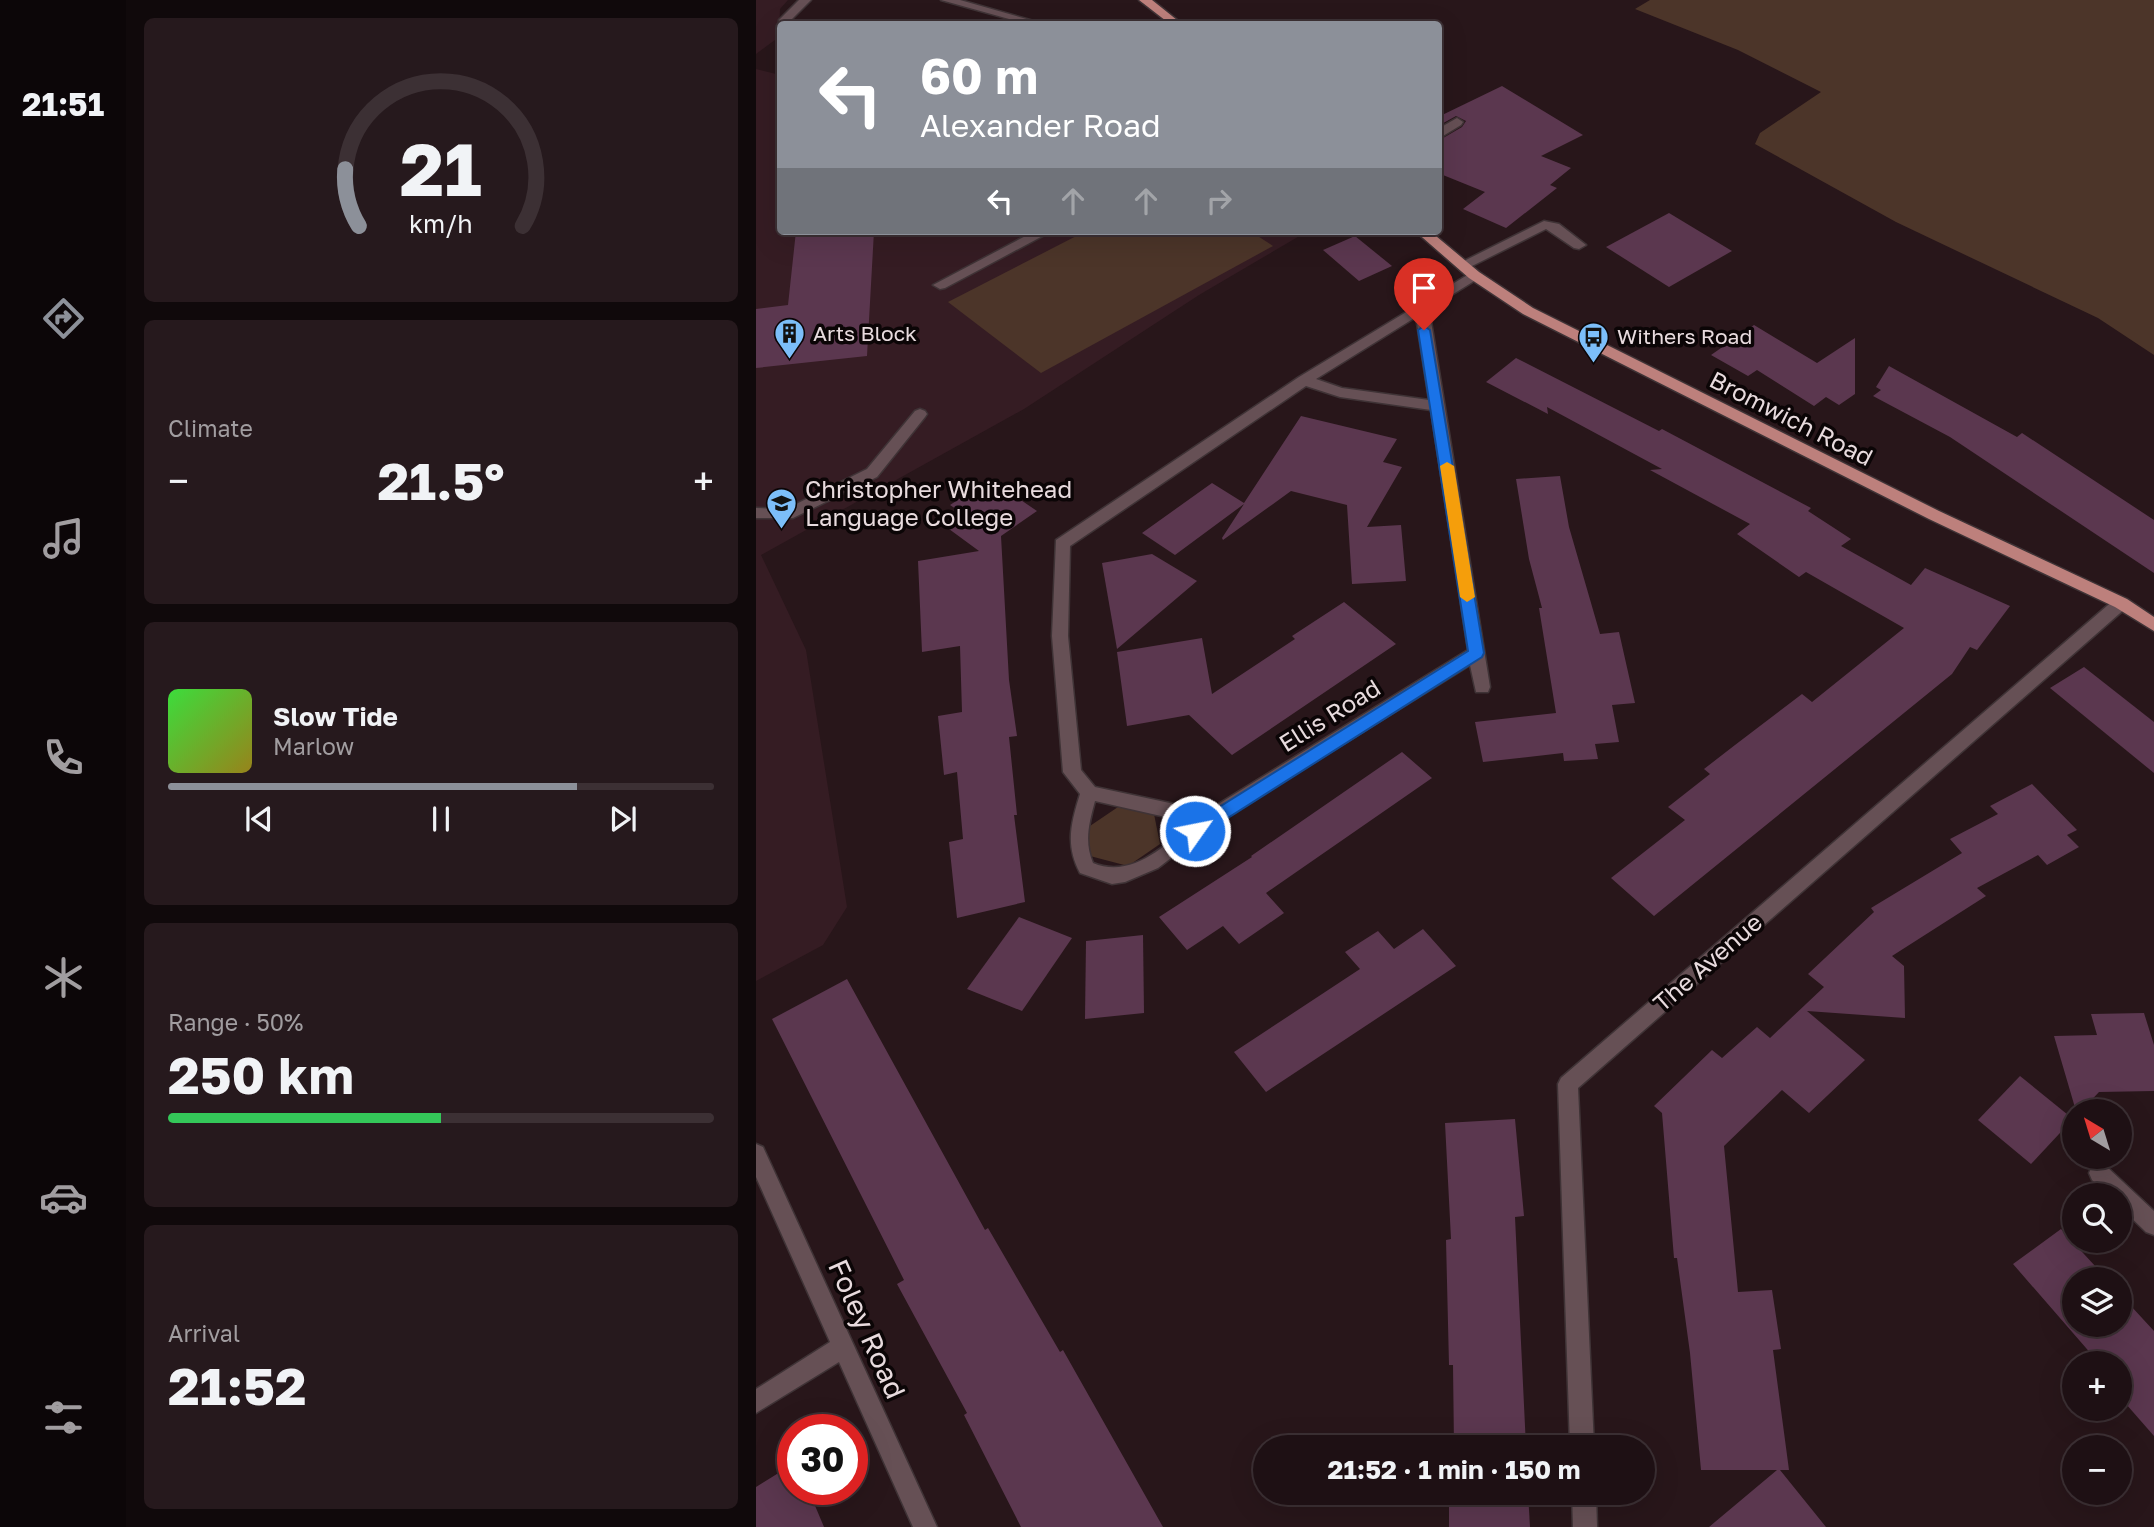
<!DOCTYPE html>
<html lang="en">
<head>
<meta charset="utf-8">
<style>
  body { margin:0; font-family:"Golos Text",sans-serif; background:#26191d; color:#f1f3f6; height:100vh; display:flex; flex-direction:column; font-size:26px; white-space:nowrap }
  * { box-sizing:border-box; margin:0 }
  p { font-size:23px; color:#a19da0 }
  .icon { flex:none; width:38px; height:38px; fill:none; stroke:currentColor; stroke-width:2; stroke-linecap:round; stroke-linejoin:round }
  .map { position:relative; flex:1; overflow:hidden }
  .side { display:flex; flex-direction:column; gap:18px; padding:18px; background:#10090b; width:630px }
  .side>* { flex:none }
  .hud { position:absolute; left:21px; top:21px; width:665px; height:214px; border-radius:7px; box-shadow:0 7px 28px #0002,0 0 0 2px #3c3034; background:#8c9099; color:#fff; overflow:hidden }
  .needle { width:46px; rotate:322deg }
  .fabs { position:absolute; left:1306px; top:1099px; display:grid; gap:14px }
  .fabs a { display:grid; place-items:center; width:70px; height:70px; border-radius:50%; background:#1e1014; box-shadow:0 7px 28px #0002,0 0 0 2px #3c3034; font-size:35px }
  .speed { position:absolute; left:21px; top:1414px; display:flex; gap:14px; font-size:35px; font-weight:700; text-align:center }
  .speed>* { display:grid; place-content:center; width:91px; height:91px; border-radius:50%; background:#1e1014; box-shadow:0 7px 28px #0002,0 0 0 2px #3c3034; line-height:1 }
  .speed .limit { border:10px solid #d22; background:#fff; color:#111 }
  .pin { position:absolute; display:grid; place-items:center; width:60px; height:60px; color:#fff; margin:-72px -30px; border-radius:50% 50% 50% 0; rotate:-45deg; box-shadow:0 0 7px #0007 }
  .pin .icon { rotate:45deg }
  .me { position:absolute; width:77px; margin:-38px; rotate:57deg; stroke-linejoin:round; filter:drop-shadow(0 0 5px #0008) }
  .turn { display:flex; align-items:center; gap:24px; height:147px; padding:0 28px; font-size:32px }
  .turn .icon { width:91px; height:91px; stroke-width:2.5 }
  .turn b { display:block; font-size:49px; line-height:60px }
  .lanes { display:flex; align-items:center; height:66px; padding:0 28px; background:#0003; justify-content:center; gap:35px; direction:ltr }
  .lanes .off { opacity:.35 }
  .big { font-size:52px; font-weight:700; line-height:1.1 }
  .side .tile { flex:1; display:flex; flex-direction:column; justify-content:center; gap:10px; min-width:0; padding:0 24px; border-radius:10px; background:#26191d }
  .side .dial { align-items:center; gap:0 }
  .dial svg { height:182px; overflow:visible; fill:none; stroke:#3c3034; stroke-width:7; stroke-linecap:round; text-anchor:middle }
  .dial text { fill:#f1f3f6; stroke:none }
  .song { display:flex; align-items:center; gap:21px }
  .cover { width:84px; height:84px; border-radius:10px; background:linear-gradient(135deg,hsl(120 70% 55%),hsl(50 70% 35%)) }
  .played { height:7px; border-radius:4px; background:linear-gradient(90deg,#8c9099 75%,#3c3034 75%) }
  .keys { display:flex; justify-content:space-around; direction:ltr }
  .heat { display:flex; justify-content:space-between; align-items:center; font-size:38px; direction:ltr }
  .charge { height:10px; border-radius:5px; background:linear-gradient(90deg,#34c759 50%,#3c3034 0) }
  .trip { position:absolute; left:497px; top:1435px; width:402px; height:70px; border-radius:35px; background:#1e1014; box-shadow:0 7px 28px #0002,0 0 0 2px #3c3034; font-weight:700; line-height:70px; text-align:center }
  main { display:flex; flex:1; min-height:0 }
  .dock { display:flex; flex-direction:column; width:126px; justify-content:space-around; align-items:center; background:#0c0608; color:#a19da0 }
  .dock .icon { width:49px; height:49px }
  .dock .on { color:#8c9099 }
  .dock b { font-size:32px; color:#f1f3f6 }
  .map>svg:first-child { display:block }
</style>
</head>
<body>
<main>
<nav class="dock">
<b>21:51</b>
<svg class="icon on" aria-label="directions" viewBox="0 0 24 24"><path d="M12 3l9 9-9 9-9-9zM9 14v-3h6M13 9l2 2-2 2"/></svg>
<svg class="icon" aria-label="music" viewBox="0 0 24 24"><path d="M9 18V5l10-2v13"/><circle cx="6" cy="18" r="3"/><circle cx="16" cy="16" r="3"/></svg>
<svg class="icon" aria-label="phone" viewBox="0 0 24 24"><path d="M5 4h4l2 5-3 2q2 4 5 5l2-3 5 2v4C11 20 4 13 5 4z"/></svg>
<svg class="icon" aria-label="climate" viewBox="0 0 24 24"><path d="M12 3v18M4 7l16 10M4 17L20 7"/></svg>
<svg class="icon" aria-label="car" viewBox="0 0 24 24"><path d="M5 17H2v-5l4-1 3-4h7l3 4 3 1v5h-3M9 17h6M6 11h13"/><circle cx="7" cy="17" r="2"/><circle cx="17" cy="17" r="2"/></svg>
<svg class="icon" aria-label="filters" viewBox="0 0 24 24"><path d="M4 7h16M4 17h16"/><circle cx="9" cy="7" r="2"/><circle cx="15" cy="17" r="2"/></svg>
</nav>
<section class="side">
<div class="tile dial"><svg viewBox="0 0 100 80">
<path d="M14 69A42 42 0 1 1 86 69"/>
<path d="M14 69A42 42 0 0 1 8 44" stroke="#8c9099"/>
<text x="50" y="56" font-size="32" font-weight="700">21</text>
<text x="50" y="72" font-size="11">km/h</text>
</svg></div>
<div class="tile"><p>Climate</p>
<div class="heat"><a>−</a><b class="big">21.5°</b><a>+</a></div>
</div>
<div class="tile">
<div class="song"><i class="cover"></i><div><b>Slow Tide</b><p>Marlow</p></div></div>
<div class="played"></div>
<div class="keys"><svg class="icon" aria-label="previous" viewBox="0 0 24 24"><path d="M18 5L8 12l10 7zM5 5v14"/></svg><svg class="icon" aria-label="pause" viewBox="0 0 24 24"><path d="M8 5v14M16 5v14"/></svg><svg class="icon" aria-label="next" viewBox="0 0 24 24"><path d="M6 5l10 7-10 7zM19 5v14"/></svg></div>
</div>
<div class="tile"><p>Range · 50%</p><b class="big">250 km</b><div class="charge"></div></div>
<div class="tile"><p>Arrival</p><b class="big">21:52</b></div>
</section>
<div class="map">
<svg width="1398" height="1527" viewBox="0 0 1398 1527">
  <rect width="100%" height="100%" fill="#28161a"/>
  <g fill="#351c23">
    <polygon points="0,0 32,0 24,9 23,37 0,54"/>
    <polygon points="0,69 24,75 24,231 552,231 443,295 268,409 5,555 50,650 91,907 67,945 0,981"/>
  </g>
  <g fill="#4c3529">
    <polygon points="894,0 1398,0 1398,355 1342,318 1140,222 999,144 1004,133 1065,92 982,50 879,9"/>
    <polygon points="330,231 494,231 517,246 285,373 192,302"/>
    <polygon points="362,807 398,814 404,844 372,866 334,856 331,828"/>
  </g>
  <g fill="#5b374f">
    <polygon points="746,86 827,135 785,156 815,168 794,185 801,188 750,228 707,209 729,192 682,173 682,141 706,127 710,121 700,116 682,126 682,117"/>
    <polygon points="913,213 976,251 913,287 850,247"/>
    <polygon points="40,231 118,231 111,356 0,368 0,309 32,305"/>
    <polygon points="599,236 636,266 603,281 567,250"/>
    <polygon points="998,325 1061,363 1099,338 1099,394 1083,405 1070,397 1058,406 1001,370 992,376 955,355"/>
    <polygon points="760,358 903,431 906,429 1055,508 1052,511 1095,539 1085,546 1155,585 1169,568 1254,606 1221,650 1214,647 1196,674 898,916 855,878 929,820 912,807 954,774 948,769 979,745 1046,694 1056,702 1148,628 1050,572 1043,577 981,534 994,524 894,470 906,469 791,407 792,414 730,382"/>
    <polygon points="1133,366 1261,437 1266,433 1398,520 1398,573 1194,437 1117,396 1125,390 1120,387"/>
    <polygon points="545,416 641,439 627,462 646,467 611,527 645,525 650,581 596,584 591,505 535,491 467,540 466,538 488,504 419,555 386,533 456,483 488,503"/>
    <polygon points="804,476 813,527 844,634 863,632 879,703 856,705 863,742 839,744 842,759 808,761 807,753 727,762 719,722 800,713 783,608 786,608 773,559 760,479"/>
    <polygon points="234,479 281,511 245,536 253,680 261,736 253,737 261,815 258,815 269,902 201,918 193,842 207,839 201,772 188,775 182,716 206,712 204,646 166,652 162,561 223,551 193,529 212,517 194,505"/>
    <polygon points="396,554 441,581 361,649 346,563"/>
    <polygon points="588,602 640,644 476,755 433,715 371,726 361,652 446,638 456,694 539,639 536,636"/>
    <polygon points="1328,667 1398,722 1398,773 1294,688"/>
    <polygon points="646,752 676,778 510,893 528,913 483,944 467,926 431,950 403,917 496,857 495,856"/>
    <polygon points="1276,784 1321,830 1311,835 1323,847 1291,865 1282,855 1221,888 1230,896 1136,956 1148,966 1149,1018 1051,1011 1109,1060 1053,1113 1026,1090 968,1146 982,1292 1016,1290 1025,1349 1017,1350 1033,1470 1024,1470 1070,1527 953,1527 1021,1470 945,1470 934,1353 921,1258 918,1258 906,1113 898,1106 956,1050 966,1058 1001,1027 1014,1038 1068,987 1052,974 1118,912 1115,908 1206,853 1194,839 1242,814 1234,806"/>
    <polygon points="263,917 316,938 266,1011 211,989"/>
    <polygon points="667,929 700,966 510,1092 478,1052 604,969 589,952 622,931 638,949"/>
    <polygon points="387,935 388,1013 329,1019 330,941"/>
    <polygon points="91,979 229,1230 232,1228 304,1352 307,1350 407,1527 265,1527 208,1415 211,1413 141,1284 148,1280 16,1019"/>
    <polygon points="1388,1013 1398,1045 1398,1091 1343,1092 1325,1111 1320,1111 1298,1036 1341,1035 1335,1014"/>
    <polygon points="1264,1076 1317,1119 1275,1164 1222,1120"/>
    <polygon points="759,1119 768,1216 759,1217 770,1447 698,1447 697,1365 693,1365 690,1240 695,1239 689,1123"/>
    <polygon points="1305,1229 1351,1279 1318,1279 1318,1325 1363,1325 1363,1293 1398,1331 1398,1436 1363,1396 1363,1363 1343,1363 1257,1264"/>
    <polygon points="37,1464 37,1489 52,1489 68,1527 0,1527 0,1487"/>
    <polygon points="693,1493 772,1493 774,1527 693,1527"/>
  </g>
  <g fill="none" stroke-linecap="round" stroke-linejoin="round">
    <defs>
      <g id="minor">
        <polygon points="43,0 55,0 31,24 23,24 23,20"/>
        <polygon points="185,0 204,0 288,24 271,24"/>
        <polygon points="701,118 707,122 705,125 682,139 682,129"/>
        <polygon points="788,221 803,224 830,245 823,249 818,248 790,229 712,268 702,268 700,265"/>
        <polygon points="279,231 296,231 189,288 184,289 177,285"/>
        <path d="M718,271l5,1v6l-50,31 61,378 -2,5h-12l-6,-27 -255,159 -57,44 -33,14 -13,2 -32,-11c-15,-28 -9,-50 0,-79l-17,-22 -11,-136 4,-96 243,-163zM660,317l13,83 -87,-12 -26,-9zM550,386l34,11 91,13 37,240 -261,161 -112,-24 -14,-17 -13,-134 2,-90zM339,801l97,22c-27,23 -61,56 -99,40 -9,-21 -4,-40 2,-62z"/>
        <polygon points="164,409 169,411 171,414 169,417 121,477 37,518 0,518 0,508 30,509 111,469 159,411"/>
        <polygon points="1365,597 1373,603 1371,607 822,1088 838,1447 814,1447 802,1084 805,1078 1359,599"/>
        <polygon points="0,1144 7,1147 181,1527 157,1527 83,1362 0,1413 0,1389 74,1342 0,1177"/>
        <polygon points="1343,1163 1350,1166 1398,1211 1398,1235 1390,1232 1363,1206 1363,1195 1352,1195 1336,1180 1333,1173 1336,1166"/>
        <polygon points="816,1493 840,1493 841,1527 817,1527"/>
      </g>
      <g id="major">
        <polygon points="383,0 396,0 426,24 414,24"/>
        <polygon points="659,231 674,231 723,272 777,308 1183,511 1371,599 1398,617 1398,631 1359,607 1173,519 767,314 713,278"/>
      </g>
    </defs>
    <use href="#minor" stroke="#3f3336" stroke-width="3"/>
    <use href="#major" stroke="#3f3336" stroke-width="3"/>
    <use href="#minor" fill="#665055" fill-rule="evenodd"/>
    <use href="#major" fill="#bd807c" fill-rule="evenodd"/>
  </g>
  <polygon fill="#1a73e8" stroke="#114b97" stroke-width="2" points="668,326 674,330 728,653 726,657 445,835 433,835 431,831 433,826 712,651 662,330"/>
  <polygon fill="#f59e0b" points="691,462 698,466 719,597 711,602 704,597 684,466"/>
  <defs>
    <symbol id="building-pin" viewBox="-11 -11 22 30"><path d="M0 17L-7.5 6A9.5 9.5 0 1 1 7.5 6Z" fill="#7cbef9" stroke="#0b0506"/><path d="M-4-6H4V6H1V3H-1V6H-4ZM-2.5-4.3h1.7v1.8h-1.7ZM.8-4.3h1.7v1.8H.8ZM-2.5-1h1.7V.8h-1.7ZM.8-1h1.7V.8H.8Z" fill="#111"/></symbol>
    <symbol id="bus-pin" viewBox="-11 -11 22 30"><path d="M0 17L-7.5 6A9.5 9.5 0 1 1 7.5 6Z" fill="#7cbef9" stroke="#0b0506"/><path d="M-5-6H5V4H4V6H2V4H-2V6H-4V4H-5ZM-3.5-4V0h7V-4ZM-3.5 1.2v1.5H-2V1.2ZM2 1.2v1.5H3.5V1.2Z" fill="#111"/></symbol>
    <symbol id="school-pin" viewBox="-11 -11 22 30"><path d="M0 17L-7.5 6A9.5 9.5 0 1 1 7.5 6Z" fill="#7cbef9" stroke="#0b0506"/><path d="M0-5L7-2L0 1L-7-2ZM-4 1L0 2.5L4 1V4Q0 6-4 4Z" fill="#111"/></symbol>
  </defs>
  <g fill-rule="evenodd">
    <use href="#building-pin" x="16" y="316" width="35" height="47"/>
    <use href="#bus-pin" x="820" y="320" width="35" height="47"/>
    <use href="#school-pin" x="8" y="486" width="35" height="47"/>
  </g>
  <g text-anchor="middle" stroke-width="7" stroke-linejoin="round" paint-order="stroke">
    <g font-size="21" fill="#e8dbde" stroke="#0b0506" text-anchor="start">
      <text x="57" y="341">Arts Block</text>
      <text x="861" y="344">Withers Road</text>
    </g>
    <g font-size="24" fill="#e8dbde" stroke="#0b0506">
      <text transform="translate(1035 419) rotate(27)" y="8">Bromwich Road</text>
      <text transform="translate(574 716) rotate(-32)" y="8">Ellis Road</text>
      <text transform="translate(952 963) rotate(-41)" y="8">The Avenue</text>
    </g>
    <g font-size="24" fill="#e8dbde" stroke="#0b0506" text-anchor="start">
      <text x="49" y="498">Christopher Whitehead<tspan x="49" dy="28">Language College</tspan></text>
    </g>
    <g font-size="28" fill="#e8dbde" stroke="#0b0506">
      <text transform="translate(111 1329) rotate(66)" y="10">Foley Road</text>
    </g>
  </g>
</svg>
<div class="fabs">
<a><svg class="needle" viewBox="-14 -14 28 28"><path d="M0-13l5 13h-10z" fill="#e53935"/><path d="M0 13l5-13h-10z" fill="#a19da0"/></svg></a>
<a><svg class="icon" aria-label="search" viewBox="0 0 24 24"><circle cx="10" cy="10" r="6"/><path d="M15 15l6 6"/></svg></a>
<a><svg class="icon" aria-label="layers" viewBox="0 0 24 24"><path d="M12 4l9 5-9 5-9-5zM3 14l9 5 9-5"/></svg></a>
<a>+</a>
<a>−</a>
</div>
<div class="speed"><div class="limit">30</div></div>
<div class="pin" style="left:668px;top:330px;background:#d93025"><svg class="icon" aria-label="arrive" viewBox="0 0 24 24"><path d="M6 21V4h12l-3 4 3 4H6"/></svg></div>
<svg class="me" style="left:439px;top:831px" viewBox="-20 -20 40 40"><circle r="17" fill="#1a73e8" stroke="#fff" stroke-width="3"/><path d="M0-11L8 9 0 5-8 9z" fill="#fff"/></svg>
<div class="trip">21:52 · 1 min · 150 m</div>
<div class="hud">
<div class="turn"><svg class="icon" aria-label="left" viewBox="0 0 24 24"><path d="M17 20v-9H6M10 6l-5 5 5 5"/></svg><div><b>60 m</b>Alexander Road</div></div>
<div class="lanes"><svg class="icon" aria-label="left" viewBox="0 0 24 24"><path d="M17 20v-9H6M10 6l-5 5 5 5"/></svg><svg class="icon off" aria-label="ahead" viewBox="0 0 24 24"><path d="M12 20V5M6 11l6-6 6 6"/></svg><svg class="icon off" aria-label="ahead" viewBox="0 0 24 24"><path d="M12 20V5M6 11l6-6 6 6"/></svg><svg class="icon off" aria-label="right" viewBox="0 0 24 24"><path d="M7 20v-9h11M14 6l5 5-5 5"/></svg></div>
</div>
</div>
</main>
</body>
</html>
